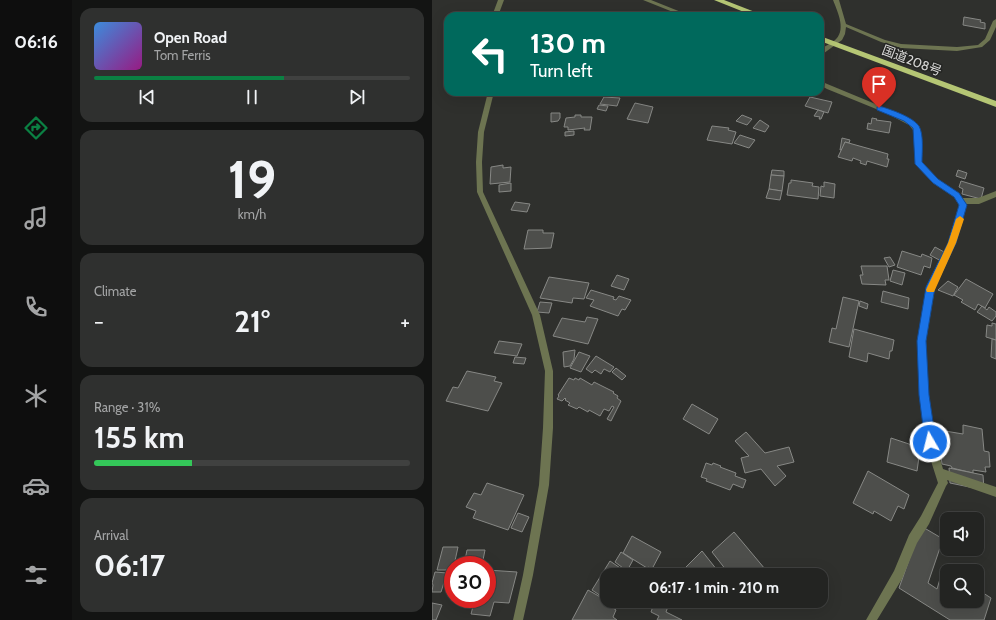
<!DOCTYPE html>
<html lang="en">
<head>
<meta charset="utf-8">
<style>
  body { margin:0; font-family:Cabin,"Noto Sans JP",sans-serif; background:#2f302f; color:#f1f3f6; height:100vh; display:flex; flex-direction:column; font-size:15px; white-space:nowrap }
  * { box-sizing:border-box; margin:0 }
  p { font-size:13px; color:#a3a4a5 }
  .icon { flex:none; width:22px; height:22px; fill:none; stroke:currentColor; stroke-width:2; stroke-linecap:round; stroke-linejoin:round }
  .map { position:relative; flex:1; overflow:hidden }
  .panel { display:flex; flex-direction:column; gap:8px; padding:8px; background:#131413; width:360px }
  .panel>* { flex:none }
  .guide { position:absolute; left:12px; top:12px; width:380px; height:84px; border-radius:12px; box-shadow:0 4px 16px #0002,0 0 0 1px #404140; background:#00695c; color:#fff; overflow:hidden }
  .controls { position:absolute; left:508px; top:512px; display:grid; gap:8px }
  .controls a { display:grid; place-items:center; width:44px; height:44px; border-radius:8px; background:#232422; box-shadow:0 4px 16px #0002,0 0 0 1px #404140; font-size:20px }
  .speed { position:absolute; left:12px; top:556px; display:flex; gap:8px; font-size:20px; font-weight:700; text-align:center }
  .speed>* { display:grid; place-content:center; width:52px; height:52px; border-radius:50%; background:#232422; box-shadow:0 4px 16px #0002,0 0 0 1px #404140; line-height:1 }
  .speed .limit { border:6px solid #d22; background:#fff; color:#111 }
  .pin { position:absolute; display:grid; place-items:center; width:34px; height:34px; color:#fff; margin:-41px -17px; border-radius:50% 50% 50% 0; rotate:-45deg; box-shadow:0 0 4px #0007 }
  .pin .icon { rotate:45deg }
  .me { position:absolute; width:44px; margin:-22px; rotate:352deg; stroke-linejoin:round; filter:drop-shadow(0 0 3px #0008) }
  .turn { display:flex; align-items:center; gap:14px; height:84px; padding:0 20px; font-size:18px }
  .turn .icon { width:52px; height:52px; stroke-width:2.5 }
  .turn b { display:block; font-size:28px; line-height:34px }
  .big { font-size:30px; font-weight:700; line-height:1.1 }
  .panel .widget { flex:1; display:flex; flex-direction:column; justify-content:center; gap:6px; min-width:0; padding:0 14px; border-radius:12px; background:#2f302f }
  .panel .dial { align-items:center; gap:0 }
  .dial b { font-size:52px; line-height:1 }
  .song { display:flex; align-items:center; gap:12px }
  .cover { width:48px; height:48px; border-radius:6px; background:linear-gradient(135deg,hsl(210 70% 55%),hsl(310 70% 35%)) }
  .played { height:4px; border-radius:2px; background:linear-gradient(90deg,#0b8043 60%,#404140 60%) }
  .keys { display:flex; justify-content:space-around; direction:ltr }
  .heat { display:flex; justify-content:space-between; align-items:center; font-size:22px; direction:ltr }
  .charge { height:6px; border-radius:3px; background:linear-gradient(90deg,#34c759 31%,#404140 0) }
  .trip { position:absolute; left:168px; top:568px; width:228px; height:40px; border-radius:12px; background:#232422; box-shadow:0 4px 16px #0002,0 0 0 1px #404140; font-weight:700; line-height:40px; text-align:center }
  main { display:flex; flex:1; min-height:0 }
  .tab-bar { display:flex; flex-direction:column; width:72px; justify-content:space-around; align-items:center; background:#0e0e0e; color:#a3a4a5 }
  .tab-bar .icon { width:28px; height:28px }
  .tab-bar .on { color:#0b8043 }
  .tab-bar b { font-size:18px; color:#f1f3f6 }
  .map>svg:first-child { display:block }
</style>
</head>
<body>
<main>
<nav class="tab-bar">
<b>06:16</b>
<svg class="icon on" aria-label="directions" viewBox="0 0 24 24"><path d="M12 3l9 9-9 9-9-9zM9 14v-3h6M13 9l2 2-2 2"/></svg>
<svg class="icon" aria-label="music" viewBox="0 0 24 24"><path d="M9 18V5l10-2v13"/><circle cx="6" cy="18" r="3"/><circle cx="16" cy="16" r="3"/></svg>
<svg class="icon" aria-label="phone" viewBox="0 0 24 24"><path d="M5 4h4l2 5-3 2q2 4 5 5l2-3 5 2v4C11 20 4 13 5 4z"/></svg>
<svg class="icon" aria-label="climate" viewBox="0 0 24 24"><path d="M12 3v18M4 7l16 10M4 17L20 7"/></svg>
<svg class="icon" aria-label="car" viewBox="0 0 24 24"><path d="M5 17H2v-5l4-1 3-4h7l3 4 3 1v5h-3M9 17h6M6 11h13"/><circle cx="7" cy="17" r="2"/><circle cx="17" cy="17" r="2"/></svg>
<svg class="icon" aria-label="filters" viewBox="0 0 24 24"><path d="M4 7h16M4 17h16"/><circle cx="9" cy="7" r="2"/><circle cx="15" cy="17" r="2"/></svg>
</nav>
<section class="panel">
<div class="widget">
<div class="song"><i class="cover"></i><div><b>Open Road</b><p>Tom Ferris</p></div></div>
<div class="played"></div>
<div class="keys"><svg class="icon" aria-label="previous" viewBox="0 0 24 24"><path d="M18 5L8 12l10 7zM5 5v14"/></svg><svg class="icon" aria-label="pause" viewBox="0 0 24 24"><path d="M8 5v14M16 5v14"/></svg><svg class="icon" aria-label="next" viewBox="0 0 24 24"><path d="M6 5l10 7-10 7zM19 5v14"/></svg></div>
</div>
<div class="widget dial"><b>19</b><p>km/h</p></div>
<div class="widget"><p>Climate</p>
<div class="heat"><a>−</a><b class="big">21°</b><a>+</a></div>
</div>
<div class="widget"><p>Range · 31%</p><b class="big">155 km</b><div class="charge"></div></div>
<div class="widget"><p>Arrival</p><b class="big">06:17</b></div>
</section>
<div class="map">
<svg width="564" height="620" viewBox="0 0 564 620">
  <rect width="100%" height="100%" fill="#2f302d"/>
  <g fill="#4d4e4b" stroke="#878885">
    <polygon points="532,17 549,20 548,22 553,23 553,29 531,25"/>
    <polygon points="172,97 188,98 185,106 168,104"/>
    <polygon points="378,97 400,102 396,113 373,106"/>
    <polygon points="203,103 221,107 216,123 195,119"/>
    <polygon points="167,105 176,106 174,111 165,109"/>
    <polygon points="386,110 392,112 389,119 387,119 388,117 382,116"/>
    <polygon points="119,113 128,113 128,118 126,121 119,122"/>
    <polygon points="143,115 149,115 149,117 160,117 158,130 152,130 153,128 136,130 136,127 132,127 134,118 143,117"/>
    <polygon points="310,115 320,119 315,125 304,121"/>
    <polygon points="440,118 445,119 444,120 459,122 457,133 435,129 436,123 439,124"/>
    <polygon points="328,120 337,126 333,132 321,128"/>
    <polygon points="280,126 297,128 296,130 304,132 300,144 275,140"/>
    <polygon points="142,131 142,135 133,136 133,132"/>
    <polygon points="308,135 323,140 317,148 302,143"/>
    <polygon points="410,138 418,140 417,143 413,142 410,150 408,150"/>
    <polygon points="413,142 456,154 455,159 457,159 455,167 435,161 434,165 428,163 429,161 421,158 420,161 406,157"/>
    <polygon points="71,165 71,168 79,167 78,182 58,184 59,167"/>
    <polygon points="340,170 352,171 352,176 339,175"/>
    <polygon points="526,170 535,173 533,179 524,176"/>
    <polygon points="339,175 352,176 350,191 337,189"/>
    <polygon points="359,180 381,183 380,186 387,187 386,199 355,195 357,183 359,183"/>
    <polygon points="529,181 552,188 549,199 530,194 531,189 527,187"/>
    <polygon points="392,182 403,184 402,198 388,196 389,186 392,187"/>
    <polygon points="79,183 79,191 67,192 67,185"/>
    <polygon points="337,189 350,191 348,200 334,198"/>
    <polygon points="83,202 98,204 95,212 79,210"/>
    <polygon points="96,230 111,230 111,233 122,233 119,248 92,249"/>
    <polygon points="503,247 514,253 509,261 498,255"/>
    <polygon points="470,251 489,257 490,254 500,258 498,268 492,266 489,275 465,267"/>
    <polygon points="458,257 463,265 457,267 452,258"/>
    <polygon points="429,266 455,266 457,280 453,280 454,285 430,284 428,275 431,275"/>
    <polygon points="461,270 473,273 470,285 458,281"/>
    <polygon points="185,275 197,279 192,290 179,286"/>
    <polygon points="117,277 157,283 152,299 141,298 140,303 108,298"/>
    <polygon points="534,279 561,294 553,308 546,304 543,310 529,302 531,300 522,295"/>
    <polygon points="516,281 526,287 521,296 506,290"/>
    <polygon points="159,290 182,297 181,299 184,300 187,296 199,300 193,310 190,309 186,316 158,306 162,300 154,298"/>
    <polygon points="451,291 477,298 476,309 449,302"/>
    <polygon points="411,297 427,301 417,347 397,342 400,328 404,329"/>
    <polygon points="428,301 436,304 435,309 427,306"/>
    <polygon points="108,302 120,303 117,313 105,312"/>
    <polygon points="550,306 555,310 557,307 564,312 564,316 560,321 545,312"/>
    <polygon points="155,317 166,319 156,344 121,336 130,318 153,322"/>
    <polygon points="560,323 564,324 564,340 554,337 555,325 560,326"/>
    <polygon points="422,329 462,340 460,351 458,351 457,359 436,353 435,362 417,357"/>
    <polygon points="560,339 564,340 564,359 559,357"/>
    <polygon points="67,341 90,344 85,356 62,353"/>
    <polygon points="143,350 142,359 138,366 132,367 131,352"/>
    <polygon points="147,352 158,356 149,372 138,368"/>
    <polygon points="164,356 182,367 178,372 172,369 169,374 163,370 160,373 154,369"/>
    <polygon points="83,357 94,358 92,364 81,363"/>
    <polygon points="184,368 194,376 190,380 180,372"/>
    <polygon points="35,371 64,377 62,381 70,383 56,411 14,401 21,387 26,388"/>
    <polygon points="137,378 142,380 143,378 147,380 148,378 160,385 162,382 182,392 181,393 186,396 185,398 189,401 179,421 175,419 182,407 180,406 177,411 172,409 168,416 157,410 156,412 147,407 145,409 136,405 138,403 133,400 134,399 133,398 130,401 125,399 127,396 126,395"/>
    <polygon points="260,404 286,419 277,434 251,419"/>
    <polygon points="531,425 550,429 552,451 557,452 558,467 553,467 554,472 541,470 541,473 520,468 519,466 510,464 507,444 509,445 508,434 513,435 513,431 531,434"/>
    <polygon points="314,432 333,453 357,447 362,462 345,466 354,476 343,486 329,469 313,473 309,458 317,456 303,441"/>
    <polygon points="459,438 486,447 485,456 487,457 485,471 455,462"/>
    <polygon points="274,463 280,465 281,463 289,466 288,467 304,473 303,476 314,480 311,488 301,484 298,490 274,481 275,479 269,477"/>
    <polygon points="517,468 551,475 552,490 518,483"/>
    <polygon points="436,471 477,495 472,509 466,506 459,521 442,511 441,514 421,503"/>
    <polygon points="55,483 92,495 76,530 41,518 44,511 34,507 42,493 49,495"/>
    <polygon points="86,513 97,517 90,532 79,528"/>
    <polygon points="489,526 511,539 496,583 505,589 511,569 515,572 515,601 545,601 545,589 559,598 552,620 518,620 467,588"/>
    <polygon points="302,532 333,569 327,575 298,575 280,552"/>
    <polygon points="200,536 229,552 220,569 216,567 215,568 191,553"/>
    <polygon points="11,547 26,547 21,570 5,570"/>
    <polygon points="35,550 53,550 50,565 32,565"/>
    <polygon points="270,551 289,575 246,575"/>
    <polygon points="189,552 201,560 195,571 183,562"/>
    <polygon points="178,561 194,572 192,575 175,575 175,600 160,590"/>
    <polygon points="55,570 85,572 77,603 62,602 58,616 39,614 43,599 55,599"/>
    <polygon points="3,572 15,573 9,592 0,592 1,585 0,583"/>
    <polygon points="156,590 179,603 178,606 184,610 181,617 185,620 140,620"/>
    <polygon points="223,601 238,601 234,612 250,620 225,620 227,616 219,612"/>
    <polygon points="0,603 10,605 4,620 0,620"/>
  </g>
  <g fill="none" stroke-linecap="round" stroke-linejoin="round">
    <g fill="#6d7451" fill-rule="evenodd">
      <polygon points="66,0 72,0 66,16 60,16"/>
      <polygon points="211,0 219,0 259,16 251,16"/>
      <path d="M401,0h6l7,24 39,16 16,4 56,3 21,-2 7,-6 8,-18 3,-2v8l-6,13 -8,7 -25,4 -56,-3 -20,-6 -35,-15 -1,7 -3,6 -22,16v-6c4,-4 9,-5 14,-9 13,-10 4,-28 -1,-41z"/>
      <polygon points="388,81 458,110 481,122 486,128 488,133 489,161 505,179 526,193 530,198 546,198 564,191 564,197 547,204 534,204 534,205 524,243 503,287 494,341 496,395 503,442 511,469 564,487 564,497 515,480 516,483 514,486 497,524 485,543 470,579 445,620 434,620 462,571 477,535 489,516 506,483 493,442 488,395 486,341 495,287 516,243 527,205 522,197 501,183 484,164 483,137 481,130 477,125 454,113 395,89 388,85"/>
      <polygon points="56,92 62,92 52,132 50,162 51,192 108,315 121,371 121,428 117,485 101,575 91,620 81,620 91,575 107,485 111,428 113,371 100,315 45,192 44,162 46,132"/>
    </g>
    <g fill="#b5c674" fill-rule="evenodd">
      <polygon points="282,0 292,0 333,16 322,16"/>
      <polygon points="388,36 564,101 564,107 388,41"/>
    </g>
  </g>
  <path fill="#1a73e8" stroke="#114b97" d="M447,106c11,3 34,11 40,20 5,9 3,26 3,36l16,17 21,14 8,12 -11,38 -21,44 -9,54 3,54 7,47 -2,3 -4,2 -3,-2 -2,-3 -6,-47 -2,-54 9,-54 22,-44 11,-38 -5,-8 -21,-14 -18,-19 -2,-36 -9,-7 -27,-11v-3z"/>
  <polygon fill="#f59e0b" points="528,216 532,219 524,243 502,292 495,292 494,290 516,243 524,219"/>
  <g text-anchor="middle" stroke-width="3" stroke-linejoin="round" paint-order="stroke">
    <g font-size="13" fill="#d7d7d6" stroke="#252624">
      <text transform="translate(480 60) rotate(21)" y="5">国道208号</text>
    </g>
  </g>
</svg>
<div class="controls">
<a><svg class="icon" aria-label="sound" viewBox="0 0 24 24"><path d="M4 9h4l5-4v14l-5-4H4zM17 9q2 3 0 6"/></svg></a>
<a><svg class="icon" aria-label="search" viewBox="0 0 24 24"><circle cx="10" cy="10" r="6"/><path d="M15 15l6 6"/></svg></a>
</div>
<div class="speed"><div class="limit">30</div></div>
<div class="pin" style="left:447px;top:108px;background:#d93025"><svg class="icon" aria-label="arrive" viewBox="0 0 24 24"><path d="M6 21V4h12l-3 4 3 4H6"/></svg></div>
<svg class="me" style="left:498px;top:442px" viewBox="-20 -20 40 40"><circle r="17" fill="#1a73e8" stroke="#fff" stroke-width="3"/><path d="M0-11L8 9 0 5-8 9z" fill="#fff"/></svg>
<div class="trip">06:17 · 1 min · 210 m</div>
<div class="guide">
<div class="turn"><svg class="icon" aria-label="left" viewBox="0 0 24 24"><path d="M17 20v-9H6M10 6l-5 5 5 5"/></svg><div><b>130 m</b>Turn left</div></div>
</div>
</div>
</main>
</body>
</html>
